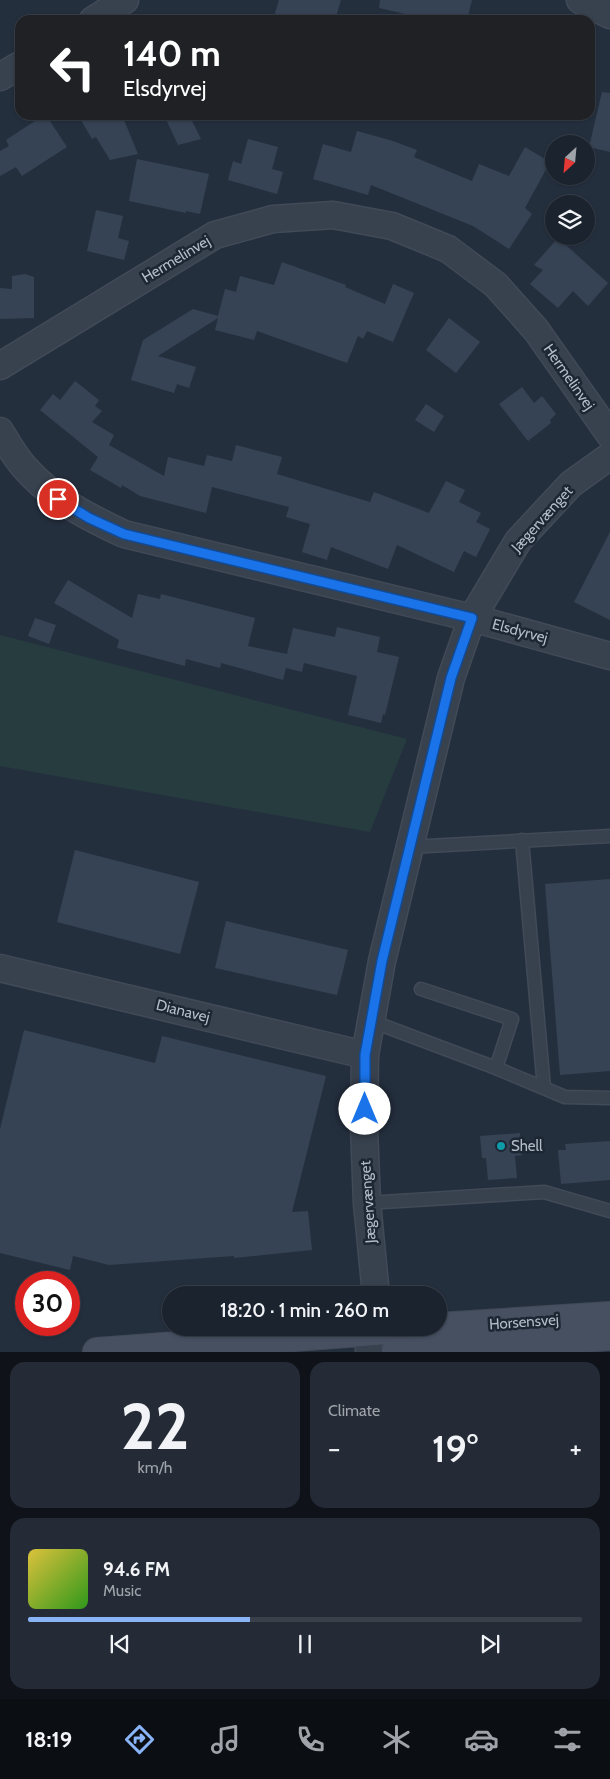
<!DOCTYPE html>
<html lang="en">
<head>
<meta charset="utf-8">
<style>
  body { margin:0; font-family:Cabin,sans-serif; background:#242b36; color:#f1f3f6; height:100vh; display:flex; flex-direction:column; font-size:19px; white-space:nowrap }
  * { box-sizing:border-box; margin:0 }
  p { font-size:16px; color:#a0a4aa }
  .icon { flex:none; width:28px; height:28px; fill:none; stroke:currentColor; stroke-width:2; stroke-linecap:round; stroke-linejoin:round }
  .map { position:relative; height:1352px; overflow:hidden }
  .panel { display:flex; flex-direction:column; gap:10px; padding:10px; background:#0f1319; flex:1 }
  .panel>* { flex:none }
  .hud { position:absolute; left:15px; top:15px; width:580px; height:105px; border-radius:15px; box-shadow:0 1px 4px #0004,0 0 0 1px #39404a; background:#202124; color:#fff; overflow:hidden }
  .needle { width:32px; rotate:206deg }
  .buttons { position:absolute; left:545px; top:135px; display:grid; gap:10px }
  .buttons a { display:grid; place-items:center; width:50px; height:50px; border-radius:50%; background:#1b232e; box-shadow:0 1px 4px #0004,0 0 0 1px #39404a; font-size:25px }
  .speed { position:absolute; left:15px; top:1271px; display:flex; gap:10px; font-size:25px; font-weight:700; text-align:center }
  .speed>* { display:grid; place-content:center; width:65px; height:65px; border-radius:50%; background:#1b232e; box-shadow:0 1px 4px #0004,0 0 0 1px #39404a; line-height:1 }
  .speed .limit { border:8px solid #d22; background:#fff; color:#111 }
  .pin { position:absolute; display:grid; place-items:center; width:42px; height:42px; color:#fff; margin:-21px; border:2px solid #fff; border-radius:50%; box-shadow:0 1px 5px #0007 }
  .me { position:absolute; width:55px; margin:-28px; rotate:0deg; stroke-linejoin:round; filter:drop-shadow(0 0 4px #0008) }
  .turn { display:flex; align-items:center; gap:18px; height:105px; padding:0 25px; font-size:22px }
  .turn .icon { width:65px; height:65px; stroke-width:2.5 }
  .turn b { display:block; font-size:35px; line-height:42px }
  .big { font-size:38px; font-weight:600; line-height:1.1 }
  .panel .tile { flex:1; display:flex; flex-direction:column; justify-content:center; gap:8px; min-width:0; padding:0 18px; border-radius:15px; background:#242b36 }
  .panel .dial { align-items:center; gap:0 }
  .dial b { font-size:65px; line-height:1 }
  .song { display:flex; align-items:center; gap:15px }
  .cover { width:60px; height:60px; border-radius:8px; background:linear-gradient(135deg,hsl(50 70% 55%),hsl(110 70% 35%)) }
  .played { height:5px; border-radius:2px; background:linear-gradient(90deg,#8ab4f8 40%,#39404a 40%) }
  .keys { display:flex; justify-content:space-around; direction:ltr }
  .heat { display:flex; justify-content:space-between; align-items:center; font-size:28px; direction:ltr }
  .panel .tiles { flex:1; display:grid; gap:10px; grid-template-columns:1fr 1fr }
  .tile:last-child { grid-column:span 2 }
  .trip { position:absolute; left:162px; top:1286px; width:285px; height:50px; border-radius:25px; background:#1b232e; box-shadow:0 1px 4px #0004,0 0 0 1px #39404a; font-weight:600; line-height:50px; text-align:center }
  .menu { display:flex; height:80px; justify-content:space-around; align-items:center; background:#0b0e12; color:#a0a4aa }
  .menu .icon { width:35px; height:35px }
  .menu .on { color:#8ab4f8 }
  .menu b { font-size:22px; color:#f1f3f6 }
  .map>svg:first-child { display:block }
</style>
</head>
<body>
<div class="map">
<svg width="610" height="1352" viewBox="0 0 610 1352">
  <rect width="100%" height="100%" fill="#242f3e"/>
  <polygon fill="#263c3f" points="0,635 407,739 370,832 0,766"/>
  <g fill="#364354">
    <polygon points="279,0 341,0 335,20 273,20"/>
    <polygon points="380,0 472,0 467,20 431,20 379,8"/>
    <polygon points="602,92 610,93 610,152 589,147"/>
    <polygon points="44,115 46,115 67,147 22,176 16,167 0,176 0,151 9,146 6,140"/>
    <polygon points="78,115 131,115 124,120 138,154 110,160 96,137 92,139"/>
    <polygon points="164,115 189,115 201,139 178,145"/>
    <polygon points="357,131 393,141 417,150 414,157 472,181 479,164 509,176 525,147 550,162 525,208 532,214 509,249 473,226 371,185 368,195 313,179 323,144 351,152"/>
    <polygon points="248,139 278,147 272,169 283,172 277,194 228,180 233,161 241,164"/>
    <polygon points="137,159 209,174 200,214 186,211 186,213 129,201"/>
    <polygon points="96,210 123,216 118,238 129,241 124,260 87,251"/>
    <polygon points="558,238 608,283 588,306 573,291 558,308 530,284 543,270 534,265"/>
    <polygon points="282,262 346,285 345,287 385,304 393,284 414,293 393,342 367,331 363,339 358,336 347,363 257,331 254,340 215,330 218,318 158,356 196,367 189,388 177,384 174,393 131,380 143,340 193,309 218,316 225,289 236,292 240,276 274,285"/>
    <polygon points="25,274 34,277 34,318 0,319 0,288 12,289 12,276"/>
    <polygon points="449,318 480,342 456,373 426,350"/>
    <polygon points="75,381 99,400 95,406 102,411 92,422 114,435 109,445 164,476 168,457 204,466 207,455 232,461 236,445 282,457 277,474 370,502 374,492 429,513 446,481 465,490 459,502 481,513 476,522 490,529 476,557 464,551 454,572 397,545 388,569 331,547 327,560 302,552 310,524 286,517 289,507 212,487 206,513 140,496 122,485 121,488 90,470 98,457 40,410 53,394 60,400"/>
    <polygon points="522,387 534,403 542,396 556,414 550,420 551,423 528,441 499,404"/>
    <polygon points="426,404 444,416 434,432 415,420"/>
    <polygon points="610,532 610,620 574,602"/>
    <polygon points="68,580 132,618 138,594 160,599 161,594 255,618 248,646 287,654 293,628 335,637 337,627 380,637 377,652 399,657 385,715 383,714 381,723 348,715 357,676 304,663 302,672 286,668 283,680 221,663 220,668 186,659 185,666 117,648 119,640 54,603"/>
    <polygon points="35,618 56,625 49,644 28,636"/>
    <polygon points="75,850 199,882 180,954 57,922"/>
    <polygon points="610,879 610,1071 560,1075 545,884"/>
    <polygon points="226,921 348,950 337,995 215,968"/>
    <polygon points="24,1030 155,1063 162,1036 326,1076 292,1212 308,1211 312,1250 234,1258 234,1256 109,1265 73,1256 70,1270 0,1253 0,1129"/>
    <polygon points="520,1133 522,1155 515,1156 517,1178 488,1180 486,1158 482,1158 480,1136"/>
    <polygon points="610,1141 610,1180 561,1184 558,1150 566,1150 565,1144"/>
  </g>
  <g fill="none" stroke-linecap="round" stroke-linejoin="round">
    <defs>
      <g id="lane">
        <polyline points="522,840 544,1088"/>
        <polyline points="410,847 610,836"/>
        <polyline points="421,989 512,1019 496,1068"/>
        <polyline points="371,1021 496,1068 565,1097 610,1098"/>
        <polyline points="367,1203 544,1192 610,1211"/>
      </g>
      <g id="street">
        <polyline points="580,0 610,15"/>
        <polyline points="93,20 125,0"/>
        <polyline points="0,77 20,65"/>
        <polyline points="0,366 215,235 273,219 333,215 392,226 448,249 496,285 536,330 610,435"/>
        <path d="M0,431c8,13 16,28 27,39 27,30 61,47 97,64l348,84 138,38"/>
        <polyline points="0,968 365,1055"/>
        <polyline points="376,1295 367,1203 364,1127 365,1055 382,961 451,678 472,618 518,541 571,484 610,456"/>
        <polyline points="369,1352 368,1332 369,1328"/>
      </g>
      <g id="secondary">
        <polyline points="439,1327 610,1316"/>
        <polyline points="97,1352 414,1328"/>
        <polyline points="396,1352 610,1336"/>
      </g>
    </defs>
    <use href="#lane" stroke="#414a57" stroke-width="15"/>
    <use href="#street" stroke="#414a57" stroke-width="29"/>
    <use href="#secondary" stroke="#414a57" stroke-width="30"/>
    <use href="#lane" stroke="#38414e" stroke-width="12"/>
    <use href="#street" stroke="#38414e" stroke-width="26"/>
    <use href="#secondary" stroke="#465061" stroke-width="28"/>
  </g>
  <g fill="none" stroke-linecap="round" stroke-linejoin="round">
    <defs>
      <polyline id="route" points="58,499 89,518 124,534 472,618 451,678 382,961 365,1055 365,1109"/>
    </defs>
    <use href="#route" stroke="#114b97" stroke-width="12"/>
    <use href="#route" stroke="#1a73e8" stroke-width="9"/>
  </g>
  <circle fill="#0f9aa8" stroke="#1d2633" stroke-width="2" cx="501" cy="1146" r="5"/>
  <g text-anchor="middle" stroke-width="5" stroke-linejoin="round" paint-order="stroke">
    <g font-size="15" fill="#b4bcc9" stroke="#1d2633">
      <text transform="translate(176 259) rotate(-31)" y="5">Hermelinvej</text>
      <text transform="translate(569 377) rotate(55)" y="5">Hermelinvej</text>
      <text transform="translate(542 519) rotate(-48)" y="5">Jægervænget</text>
      <text transform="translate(520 631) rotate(15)" y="5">Elsdyrvej</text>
      <text transform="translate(183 1011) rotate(14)" y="5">Dianavej</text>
      <text transform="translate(368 1202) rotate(-94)" y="5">Jægervænget</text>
      <text transform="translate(524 1322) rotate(-4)" y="5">Horsensvej</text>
    </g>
    <g font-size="15" fill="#b4bcc9" stroke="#1d2633" text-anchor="start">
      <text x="511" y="1151">Shell</text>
    </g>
  </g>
</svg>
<div class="buttons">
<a><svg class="needle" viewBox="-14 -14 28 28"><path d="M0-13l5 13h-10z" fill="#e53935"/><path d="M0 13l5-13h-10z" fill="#a0a4aa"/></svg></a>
<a><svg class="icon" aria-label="layers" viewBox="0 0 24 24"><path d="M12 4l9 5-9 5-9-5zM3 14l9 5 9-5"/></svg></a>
</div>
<div class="speed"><div class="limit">30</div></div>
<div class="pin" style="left:58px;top:499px;background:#d93025"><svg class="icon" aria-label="arrive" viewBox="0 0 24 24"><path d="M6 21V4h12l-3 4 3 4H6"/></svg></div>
<svg class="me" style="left:365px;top:1109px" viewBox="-20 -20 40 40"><circle r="19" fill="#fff"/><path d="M0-13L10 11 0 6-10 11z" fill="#1a73e8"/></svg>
<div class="trip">18:20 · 1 min · 260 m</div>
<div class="hud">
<div class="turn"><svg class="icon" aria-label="left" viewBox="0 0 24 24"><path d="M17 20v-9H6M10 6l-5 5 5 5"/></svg><div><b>140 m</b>Elsdyrvej</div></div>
</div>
</div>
<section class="panel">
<div class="tiles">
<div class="tile dial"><b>22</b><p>km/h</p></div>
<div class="tile"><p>Climate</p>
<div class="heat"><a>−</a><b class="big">19°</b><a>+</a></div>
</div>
<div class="tile">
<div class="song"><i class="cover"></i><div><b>94.6 FM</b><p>Music</p></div></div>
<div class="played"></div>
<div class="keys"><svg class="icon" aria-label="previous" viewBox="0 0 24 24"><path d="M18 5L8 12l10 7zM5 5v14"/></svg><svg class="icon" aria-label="pause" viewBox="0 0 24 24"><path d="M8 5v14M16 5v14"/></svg><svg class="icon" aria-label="next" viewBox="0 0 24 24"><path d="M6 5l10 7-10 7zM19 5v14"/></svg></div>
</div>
</div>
</section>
<nav class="menu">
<b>18:19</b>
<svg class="icon on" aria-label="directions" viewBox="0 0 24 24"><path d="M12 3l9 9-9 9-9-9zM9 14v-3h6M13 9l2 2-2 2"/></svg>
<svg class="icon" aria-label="music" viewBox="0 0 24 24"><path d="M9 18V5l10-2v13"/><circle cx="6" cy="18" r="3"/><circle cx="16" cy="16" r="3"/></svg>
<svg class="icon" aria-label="phone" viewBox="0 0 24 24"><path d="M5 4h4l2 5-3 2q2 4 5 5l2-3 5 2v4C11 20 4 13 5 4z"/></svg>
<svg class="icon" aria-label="climate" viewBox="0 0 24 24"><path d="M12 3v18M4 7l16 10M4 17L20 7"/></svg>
<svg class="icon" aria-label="car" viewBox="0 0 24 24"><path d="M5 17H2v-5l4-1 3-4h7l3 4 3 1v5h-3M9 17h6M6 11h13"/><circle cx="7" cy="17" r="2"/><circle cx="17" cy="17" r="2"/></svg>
<svg class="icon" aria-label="filters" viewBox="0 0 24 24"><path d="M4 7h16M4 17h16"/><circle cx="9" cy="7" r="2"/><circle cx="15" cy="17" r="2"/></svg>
</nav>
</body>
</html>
